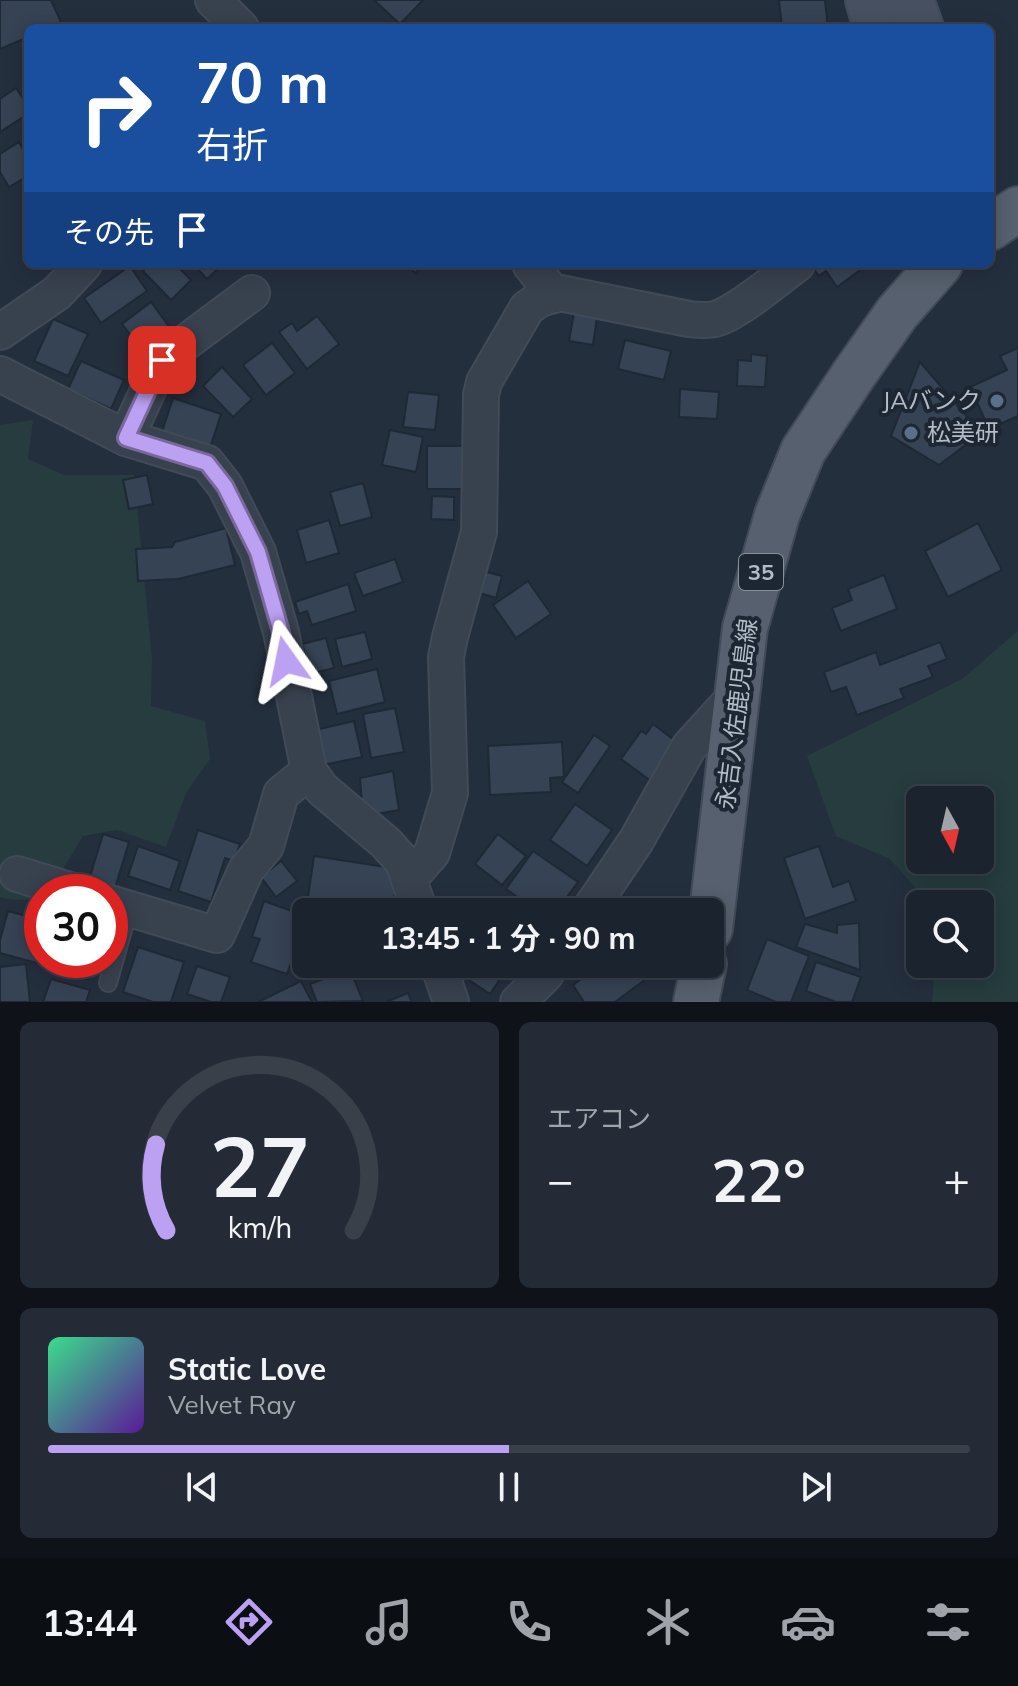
<!DOCTYPE html>
<html lang="ja">
<head>
<meta charset="utf-8">
<style>
  body { margin:0; font-family:Mulish,"Noto Sans JP",sans-serif; background:#242b36; color:#f1f3f6; height:100vh; display:flex; flex-direction:column; font-size:30px; white-space:nowrap }
  * { box-sizing:border-box; margin:0 }
  p { font-size:26px; color:#a0a4aa }
  .icon { flex:none; width:44px; height:44px; fill:none; stroke:currentColor; stroke-width:2; stroke-linecap:round; stroke-linejoin:round }
  .map { position:relative; height:1002px; overflow:hidden }
  .drawer { display:flex; flex-direction:column; gap:20px; padding:20px; background:#0f1319; flex:1 }
  .drawer>* { flex:none }
  .guide { position:absolute; left:24px; top:24px; width:970px; height:244px; border-radius:12px; box-shadow:0 4px 20px #0003,0 0 0 2px #39404a; background:#1a4fa0; color:#fff; overflow:hidden }
  .needle { width:52px; rotate:172deg }
  .buttons { position:absolute; left:906px; top:786px; display:grid; gap:16px }
  .buttons a { display:grid; place-items:center; width:88px; height:88px; border-radius:12px; background:#1b232e; box-shadow:0 4px 20px #0003,0 0 0 2px #39404a; font-size:40px }
  .speed { position:absolute; left:24px; top:874px; display:flex; gap:16px; font-size:40px; font-weight:700; text-align:center }
  .speed>* { display:grid; place-content:center; width:104px; height:104px; border-radius:50%; background:#1b232e; box-shadow:0 4px 20px #0003,0 0 0 2px #39404a; line-height:1 }
  .speed .limit { border:12px solid #d22; background:#fff; color:#111 }
  .pin { position:absolute; display:grid; place-items:center; width:68px; height:68px; color:#fff; margin:-34px; border-radius:16px; box-shadow:0 4px 12px #0006 }
  .me { position:absolute; width:88px; margin:-44px; rotate:348deg; stroke-linejoin:round; filter:drop-shadow(0 0 6px #0008) }
  .turn { display:flex; align-items:center; gap:28px; height:168px; padding:0 40px; font-size:36px }
  .turn .icon { width:104px; height:104px; stroke-width:2.5 }
  .turn b { display:block; font-size:56px; line-height:68px }
  .then { display:flex; align-items:center; height:76px; padding:0 40px; background:#0003; gap:16px; font-size:30px }
  .big { font-size:60px; font-weight:700; line-height:1.1 }
  .drawer .widget { flex:1; display:flex; flex-direction:column; justify-content:center; gap:12px; min-width:0; padding:0 28px; border-radius:12px; background:#242b36 }
  .drawer .dial { align-items:center; gap:0 }
  .dial svg { height:208px; overflow:visible; fill:none; stroke:#39404a; stroke-width:7; stroke-linecap:round; text-anchor:middle }
  .dial text { fill:#f1f3f6; stroke:none }
  .song { display:flex; align-items:center; gap:24px }
  .cover { width:96px; height:96px; border-radius:12px; background:linear-gradient(135deg,hsl(150 70% 55%),hsl(270 70% 35%)) }
  .played { height:8px; border-radius:4px; background:linear-gradient(90deg,#bca0f2 50%,#39404a 50%) }
  .keys { display:flex; justify-content:space-around; direction:ltr }
  .heat { display:flex; justify-content:space-between; align-items:center; font-size:44px; direction:ltr }
  .drawer .tiles { flex:1; display:grid; gap:20px; grid-template-columns:1fr 1fr }
  .widget:last-child { grid-column:span 2 }
  .trip { position:absolute; left:292px; top:898px; width:432px; height:80px; border-radius:12px; background:#1b232e; box-shadow:0 4px 20px #0003,0 0 0 2px #39404a; font-weight:700; line-height:80px; text-align:center }
  .dock { display:flex; height:128px; justify-content:space-around; align-items:center; background:#0b0e12; color:#a0a4aa }
  .dock .icon { width:56px; height:56px }
  .dock .selected { color:#bca0f2 }
  .dock b { font-size:36px; color:#f1f3f6 }
  .map>svg:first-child { display:block }
</style>
</head>
<body>
<div class="map">
<svg width="1018" height="1002" viewBox="0 0 1018 1002">
  <rect width="100%" height="100%" fill="#242f3e"/>
  <g fill="#263c3f" fill-rule="evenodd">
    <polygon points="33,420 28,459 64,475 134,475 152,658 151,706 205,721 210,759 186,793 166,847 117,830 83,836 49,892 42,899 13,900 0,897 0,425"/>
    <path d="M1018,631v371h-86l3,-38h45v-60h-50l-40,-45 -54,-23 -29,-80 155,-77zM920,800h60v60h-60z"/>
  </g>
  <g fill="#364354" stroke="#1f2835" stroke-width="2">
    <polygon points="0,0 51,0 61,22 47,28 28,28 28,37 0,49"/>
    <polygon points="374,0 423,0 400,24"/>
    <polygon points="779,0 825,0 828,28 782,28"/>
    <polygon points="16,88 28,106 28,114 0,132 0,99"/>
    <polygon points="19,142 28,158 28,176 9,187 0,172 0,154"/>
    <polygon points="150,264 175,264 191,280 171,300 143,271"/>
    <polygon points="193,264 223,264 207,279"/>
    <polygon points="407,264 425,264 415,273"/>
    <polygon points="818,264 866,264 867,265 837,287 826,271 819,276 813,268"/>
    <polygon points="130,266 147,291 101,323 84,298"/>
    <polygon points="151,302 170,328 142,350 122,324"/>
    <polygon points="574,313 597,317 593,345 569,341"/>
    <polygon points="317,316 339,344 307,369 279,332 292,323 297,331"/>
    <polygon points="53,319 88,334 68,376 34,361"/>
    <polygon points="625,340 671,351 664,380 618,369"/>
    <polygon points="272,343 295,373 266,395 243,365"/>
    <polygon points="1018,348 1018,416 989,429 970,387 1007,370 1000,356"/>
    <polygon points="751,354 767,356 765,387 737,386 738,360 751,361"/>
    <polygon points="81,361 124,380 111,409 68,389"/>
    <polygon points="920,362 981,433 939,465 891,436"/>
    <polygon points="222,367 252,399 233,417 203,386"/>
    <polygon points="680,389 719,392 717,419 679,417"/>
    <polygon points="408,392 439,395 435,430 403,427"/>
    <polygon points="173,398 221,414 209,451 161,435"/>
    <polygon points="390,430 423,437 416,472 382,465"/>
    <polygon points="427,446 465,446 464,489 427,489"/>
    <polygon points="147,475 153,504 129,509 123,480"/>
    <polygon points="363,483 372,517 340,526 330,492"/>
    <polygon points="432,496 454,497 454,520 431,519"/>
    <polygon points="329,520 339,553 306,563 297,530"/>
    <polygon points="978,523 1002,570 948,597 925,551"/>
    <polygon points="226,528 235,565 178,579 138,581 136,549 172,547 175,542"/>
    <polygon points="395,559 403,582 363,596 354,573"/>
    <polygon points="479,570 502,576 496,598 473,591"/>
    <polygon points="884,575 897,609 841,631 832,608 852,600 848,589"/>
    <polygon points="528,581 551,614 516,638 493,605"/>
    <polygon points="348,584 356,611 312,625 307,611 299,614 295,602"/>
    <polygon points="365,632 372,659 342,667 335,639"/>
    <polygon points="326,638 334,668 310,674 302,644"/>
    <polygon points="940,642 947,659 928,666 933,677 900,689 904,698 857,715 846,687 831,692 824,672 876,652 880,665"/>
    <polygon points="377,669 385,702 337,714 329,681"/>
    <polygon points="395,708 404,752 371,758 363,714"/>
    <polygon points="354,721 362,757 323,765 315,730"/>
    <polygon points="653,724 678,743 651,781 621,759 641,731 646,734"/>
    <polygon points="594,735 610,746 578,793 562,782"/>
    <polygon points="562,742 564,777 550,778 551,792 490,795 488,746"/>
    <polygon points="393,771 399,810 371,815 362,804 360,778"/>
    <polygon points="575,804 612,830 587,866 550,840"/>
    <polygon points="198,830 240,844 234,861 225,858 211,902 178,891"/>
    <polygon points="103,834 129,842 115,888 89,880"/>
    <polygon points="498,834 526,856 502,885 475,864"/>
    <polygon points="138,846 180,861 170,890 128,876"/>
    <polygon points="819,846 833,887 849,881 856,901 805,919 784,858"/>
    <polygon points="533,851 578,882 556,912 539,912 506,889"/>
    <polygon points="314,856 399,869 392,910 308,897"/>
    <polygon points="281,861 297,881 276,897 261,877"/>
    <polygon points="264,901 306,916 306,921 287,974 251,962 260,939 252,937"/>
    <polygon points="498,904 509,912 492,912"/>
    <polygon points="8,911 42,920 42,960 45,960 44,965 0,953 0,940"/>
    <polygon points="859,923 860,970 796,947 805,924 837,933 837,925"/>
    <polygon points="767,939 809,956 791,1002 776,1002 747,990"/>
    <polygon points="138,947 184,962 171,1002 153,1002 123,992"/>
    <polygon points="53,960 93,960 88,979 50,970"/>
    <polygon points="816,962 861,977 852,1002 836,1002 806,991"/>
    <polygon points="26,964 30,1002 0,1002 0,967"/>
    <polygon points="463,964 510,964 490,994 457,972"/>
    <polygon points="602,964 635,964 646,979 615,1002 584,1002 573,985"/>
    <polygon points="197,966 230,977 221,1002 211,1002 187,994"/>
    <polygon points="350,969 363,1001 317,1002 310,984"/>
    <polygon points="51,979 90,990 86,1002 43,1002"/>
    <polygon points="301,981 312,1002 258,1002"/>
    <polygon points="408,993 412,1002 386,1002"/>
  </g>
  <g fill="none" stroke-linecap="round" stroke-linejoin="round">
    <defs>
      <polyline id="service" points="108,983 129,909"/>
      <g id="minor">
        <polyline points="213,0 241,28"/>
        <polyline points="530,264 554,295"/>
        <polyline points="0,332 57,293 84,264"/>
        <polyline points="0,374 126,438 207,463 225,486 258,552 281,632 309,771 322,789 386,843 403,862 420,912"/>
        <polyline points="126,438 162,360 252,293"/>
        <polyline points="17,874 76,892"/>
        <path d="M409,879l23,-26 18,-60 -4,-136 4,-20 29,-105 2,-137 3,-13 43,-74 13,-9 20,-6 129,26c9,1 17,2 26,0 22,-6 62,-40 82,-55"/>
        <polyline points="110,903 217,935 246,870 266,846 281,794 309,771"/>
        <polyline points="588,912 636,841 689,747 738,693"/>
        <polyline points="438,964 451,1002"/>
        <polyline points="518,1002 545,975 552,964"/>
      </g>
      <g id="secondary">
        <polyline points="868,0 876,28"/>
        <polyline points="911,0 921,28"/>
      </g>
      <g id="primary">
        <polyline points="990,228 1018,209"/>
        <polyline points="710,929 745,628 777,515 803,451 854,374 897,313 940,264"/>
        <polyline points="696,1002 704,964"/>
      </g>
    </defs>
    <use href="#service" stroke="#414a57" stroke-width="20"/>
    <use href="#minor" stroke="#414a57" stroke-width="38"/>
    <use href="#secondary" stroke="#414a57" stroke-width="48"/>
    <use href="#primary" stroke="#414a57" stroke-width="48"/>
    <use href="#service" stroke="#38414e" stroke-width="16"/>
    <use href="#minor" stroke="#38414e" stroke-width="34"/>
    <use href="#secondary" stroke="#465061" stroke-width="44"/>
    <use href="#primary" stroke="#56606e" stroke-width="44"/>
  </g>
  <g fill="none" stroke-linecap="round" stroke-linejoin="round">
    <defs>
      <polyline id="route" points="162,360 126,438 207,463 225,486 258,552 281,632 286,661"/>
    </defs>
    <use href="#route" stroke="#7a689d" stroke-width="20"/>
    <use href="#route" stroke="#bca0f2" stroke-width="14"/>
  </g>
  <g fill="#5c6f8a" stroke="#1d2633" stroke-width="3">
    <circle cx="997" cy="401" r="8"/>
    <circle cx="911" cy="433" r="8"/>
  </g>
  <g text-anchor="middle" stroke-width="8" stroke-linejoin="round" paint-order="stroke">
    <rect fill="#1d2633" stroke="#878f9c" stroke-width="2" x="739" y="554" width="44" height="36" rx="6"/>
    <g font-size="22" font-weight="bold" fill="#b4bcc9">
      <text x="761" y="580">35</text>
    </g>
    <g font-size="24" fill="#b4bcc9" stroke="#1d2633" text-anchor="end">
      <text x="981" y="409">JAバンク</text>
      <text x="927" y="441" text-anchor="start">松美研</text>
    </g>
    <g font-size="24" fill="#b4bcc9" stroke="#1d2633">
      <text transform="translate(737 714) rotate(-83)" y="8">永吉入佐鹿児島線</text>
    </g>
  </g>
</svg>
<div class="buttons">
<a><svg class="needle" viewBox="-14 -14 28 28"><path d="M0-13l5 13h-10z" fill="#e53935"/><path d="M0 13l5-13h-10z" fill="#a0a4aa"/></svg></a>
<a><svg class="icon" aria-label="search" viewBox="0 0 24 24"><circle cx="10" cy="10" r="6"/><path d="M15 15l6 6"/></svg></a>
</div>
<div class="speed"><div class="limit">30</div></div>
<div class="pin" style="left:162px;top:360px;background:#d93025"><svg class="icon" aria-label="arrive" viewBox="0 0 24 24"><path d="M6 21V4h12l-3 4 3 4H6"/></svg></div>
<svg class="me" style="left:286px;top:661px" viewBox="-20 -20 40 40"><path d="M0-17L14 15 0 8-14 15z" fill="#bca0f2" stroke="#fff" stroke-width="4"/></svg>
<div class="trip">13:45 · 1 分 · 90 m</div>
<div class="guide">
<div class="turn"><svg class="icon" aria-label="right" viewBox="0 0 24 24"><path d="M7 20v-9h11M14 6l5 5-5 5"/></svg><div><b>70 m</b>右折</div></div>
<div class="then">その先<svg class="icon" aria-label="arrive" viewBox="0 0 24 24"><path d="M6 21V4h12l-3 4 3 4H6"/></svg></div>
</div>
</div>
<section class="drawer">
<div class="tiles">
<div class="widget dial"><svg viewBox="0 0 100 80">
<path d="M14 69A42 42 0 1 1 86 69"/>
<path d="M14 69A42 42 0 0 1 10 36" stroke="#bca0f2"/>
<text x="50" y="56" font-size="32" font-weight="700">27</text>
<text x="50" y="72" font-size="11">km/h</text>
</svg></div>
<div class="widget"><p>エアコン</p>
<div class="heat"><a>−</a><b class="big">22°</b><a>+</a></div>
</div>
<div class="widget">
<div class="song"><i class="cover"></i><div><b>Static Love</b><p>Velvet Ray</p></div></div>
<div class="played"></div>
<div class="keys"><svg class="icon" aria-label="previous" viewBox="0 0 24 24"><path d="M18 5L8 12l10 7zM5 5v14"/></svg><svg class="icon" aria-label="pause" viewBox="0 0 24 24"><path d="M8 5v14M16 5v14"/></svg><svg class="icon" aria-label="next" viewBox="0 0 24 24"><path d="M6 5l10 7-10 7zM19 5v14"/></svg></div>
</div>
</div>
</section>
<nav class="dock">
<b>13:44</b>
<svg class="icon selected" aria-label="directions" viewBox="0 0 24 24"><path d="M12 3l9 9-9 9-9-9zM9 14v-3h6M13 9l2 2-2 2"/></svg>
<svg class="icon" aria-label="music" viewBox="0 0 24 24"><path d="M9 18V5l10-2v13"/><circle cx="6" cy="18" r="3"/><circle cx="16" cy="16" r="3"/></svg>
<svg class="icon" aria-label="phone" viewBox="0 0 24 24"><path d="M5 4h4l2 5-3 2q2 4 5 5l2-3 5 2v4C11 20 4 13 5 4z"/></svg>
<svg class="icon" aria-label="climate" viewBox="0 0 24 24"><path d="M12 3v18M4 7l16 10M4 17L20 7"/></svg>
<svg class="icon" aria-label="car" viewBox="0 0 24 24"><path d="M5 17H2v-5l4-1 3-4h7l3 4 3 1v5h-3M9 17h6M6 11h13"/><circle cx="7" cy="17" r="2"/><circle cx="17" cy="17" r="2"/></svg>
<svg class="icon" aria-label="filters" viewBox="0 0 24 24"><path d="M4 7h16M4 17h16"/><circle cx="9" cy="7" r="2"/><circle cx="15" cy="17" r="2"/></svg>
</nav>
</body>
</html>
